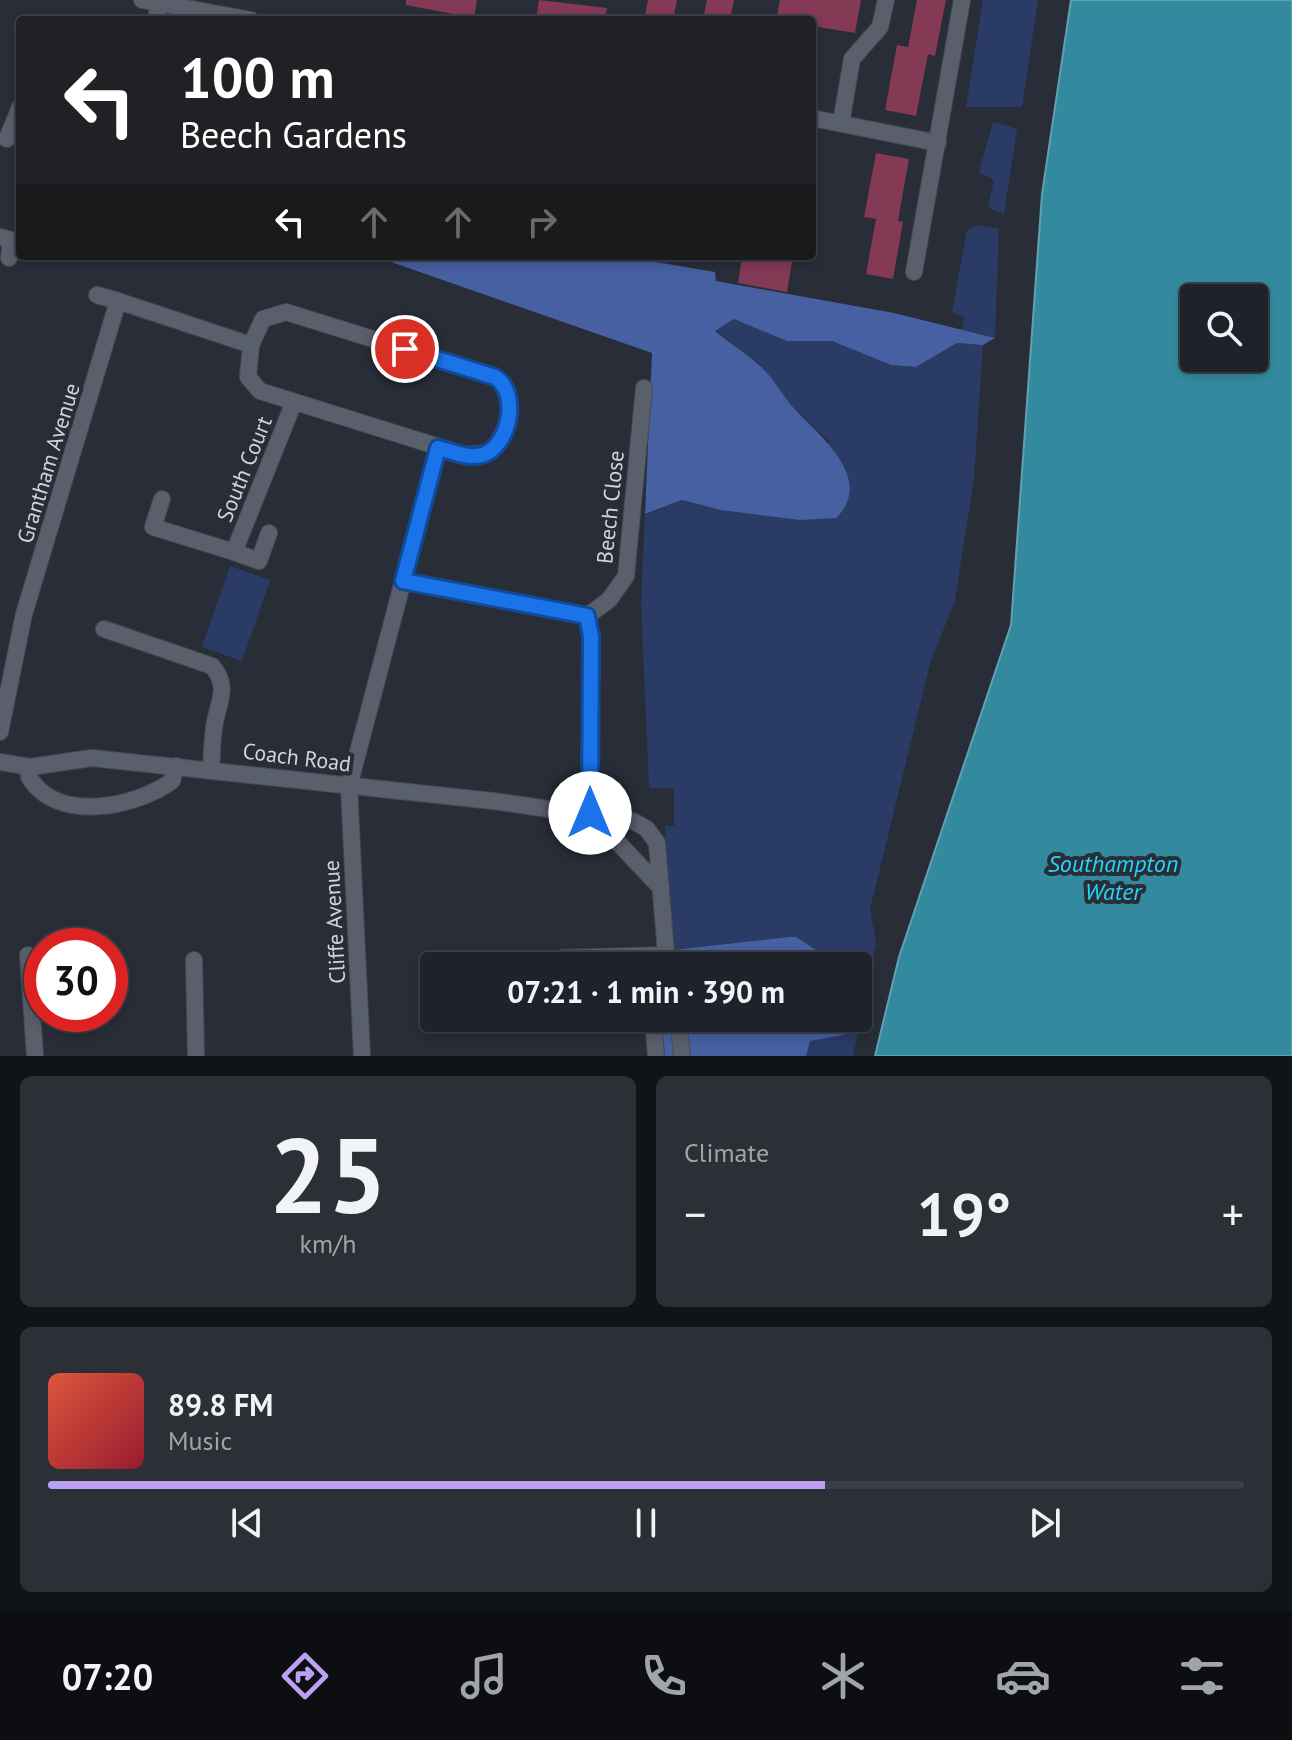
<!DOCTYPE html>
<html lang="en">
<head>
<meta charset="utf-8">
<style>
  body { margin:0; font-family:"PT Sans",sans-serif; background:#2b2f36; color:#f1f3f6; height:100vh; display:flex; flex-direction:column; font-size:30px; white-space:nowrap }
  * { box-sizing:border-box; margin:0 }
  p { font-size:26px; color:#a1a4a8 }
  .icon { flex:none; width:44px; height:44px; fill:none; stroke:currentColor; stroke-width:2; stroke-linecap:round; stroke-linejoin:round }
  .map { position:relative; height:1056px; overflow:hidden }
  .sheet { display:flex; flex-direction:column; gap:20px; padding:20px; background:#101317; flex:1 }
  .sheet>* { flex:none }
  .banner { position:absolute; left:16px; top:16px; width:800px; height:244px; border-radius:8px; box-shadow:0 4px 12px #0003,0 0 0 2px #3c3f47; background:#202124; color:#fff; overflow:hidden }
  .fabs { position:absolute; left:1180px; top:284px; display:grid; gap:16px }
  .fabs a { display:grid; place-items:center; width:88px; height:88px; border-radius:8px; background:#1e222a; box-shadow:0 4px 12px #0003,0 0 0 2px #3c3f47; font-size:40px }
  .speed { position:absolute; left:24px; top:928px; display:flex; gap:16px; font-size:40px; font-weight:700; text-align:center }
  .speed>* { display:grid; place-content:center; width:104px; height:104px; border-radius:50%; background:#1e222a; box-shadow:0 4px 12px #0003,0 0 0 2px #3c3f47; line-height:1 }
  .speed .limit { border:12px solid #d22; background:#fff; color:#111 }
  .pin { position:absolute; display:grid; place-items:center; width:68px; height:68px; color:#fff; margin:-34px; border:4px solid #fff; border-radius:50%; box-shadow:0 2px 8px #0007 }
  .me { position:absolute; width:88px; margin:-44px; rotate:0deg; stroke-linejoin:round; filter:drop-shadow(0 0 6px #0008) }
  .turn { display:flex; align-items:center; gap:28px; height:168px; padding:0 32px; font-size:36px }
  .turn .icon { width:104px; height:104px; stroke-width:2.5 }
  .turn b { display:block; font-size:56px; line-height:68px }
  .lanes { display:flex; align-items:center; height:76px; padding:0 32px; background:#0003; justify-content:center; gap:40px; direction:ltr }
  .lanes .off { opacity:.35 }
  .big { font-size:60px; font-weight:700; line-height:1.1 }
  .sheet .card { flex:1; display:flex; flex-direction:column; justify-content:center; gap:12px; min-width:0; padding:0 28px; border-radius:12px; background:#2b2f36 }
  .sheet .dial { align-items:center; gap:0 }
  .dial b { font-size:104px; line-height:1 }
  .song { display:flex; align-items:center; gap:24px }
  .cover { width:96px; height:96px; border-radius:12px; background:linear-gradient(135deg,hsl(10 70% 55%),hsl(350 70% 35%)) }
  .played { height:8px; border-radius:4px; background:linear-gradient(90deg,#bca0f2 65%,#3c3f47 65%) }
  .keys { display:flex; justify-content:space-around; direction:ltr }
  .heat { display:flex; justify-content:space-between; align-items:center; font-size:44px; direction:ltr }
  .sheet .tiles { flex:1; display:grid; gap:20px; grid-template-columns:1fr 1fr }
  .card:last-child { grid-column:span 2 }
  .trip { position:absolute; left:420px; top:952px; width:452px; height:80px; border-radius:8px; background:#1e222a; box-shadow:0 4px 12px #0003,0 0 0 2px #3c3f47; font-weight:700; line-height:80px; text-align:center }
  .tabs { display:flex; height:128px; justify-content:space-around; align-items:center; background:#0c0e11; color:#a1a4a8 }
  .tabs .icon { width:56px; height:56px }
  .tabs .selected { color:#bca0f2 }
  .tabs b { font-size:36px; color:#f1f3f6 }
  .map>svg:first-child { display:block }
</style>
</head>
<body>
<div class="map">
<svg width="1292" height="1056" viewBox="0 0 1292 1056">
  <rect width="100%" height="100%" fill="#282d38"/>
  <g fill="#2a3c65">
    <polygon points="983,0 1038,0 1022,107 966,107"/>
    <polygon points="993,122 1017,129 1004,214 988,208 994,180 979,172"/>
    <polygon points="977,225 999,229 995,338 962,330 964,317 952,312 967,230"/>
    <polygon points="735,319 787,341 832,341 891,365 916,367 957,343 983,345 974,478 955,600 930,664 870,909 876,943 853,1056 806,1056 809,1041 844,1035 847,1018 858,1018 858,966 840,966 789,937 673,950 665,826 674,826 674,788 649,788 641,603 645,515 682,500 721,510 749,511 830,442 789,403 759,364 715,330"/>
    <polygon points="230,566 270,580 242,661 202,647"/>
  </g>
  <g fill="#4660a1">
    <path d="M374,256h145l50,4 15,-4h66v5l65,11 1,9 178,32 101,25 -12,7 -26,-2 -41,24 -25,-2 -59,-24h-45l-53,-22 -19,12c15,12 31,22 45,35 13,11 20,26 31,39 25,28 86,73 45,113l-36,2 -79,-10 -39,-10 -37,14 7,-161z"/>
    <polygon points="789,937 796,937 840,966 672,966 673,950"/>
    <polygon points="658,1018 847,1018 844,1035 810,1041 806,1056 660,1056"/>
  </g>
  <path fill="#338a9e" stroke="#62a0b1" stroke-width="2" fill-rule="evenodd" d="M1071,0h221v1056h-417l24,-99 112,-332 31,-431zM1194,298h60v60h-60z"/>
  <g fill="#843955">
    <polygon points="406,0 477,0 474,18 406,5"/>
    <polygon points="539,0 607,8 604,20 536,20"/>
    <polygon points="648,0 677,0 673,20 644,20"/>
    <polygon points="707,0 734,0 730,20 703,20"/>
    <polygon points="780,0 861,0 855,33 812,26 812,20 776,20"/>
    <polygon points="917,0 946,0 935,56 928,54 916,116 885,110 897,45 908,47"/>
    <polygon points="876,153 909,159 898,221 903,222 893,279 866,274 876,219 864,217"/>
    <polygon points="742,256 793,256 787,292 738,283"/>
  </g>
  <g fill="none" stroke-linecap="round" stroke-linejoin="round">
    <defs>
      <g id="minor">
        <polyline points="142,0 251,20"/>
        <polyline points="156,20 159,3"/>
        <polyline points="812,118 938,143"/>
        <polyline points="841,123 852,59 880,27 886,0"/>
        <polyline points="7,139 20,107"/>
        <polyline points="0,237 20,242"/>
        <polyline points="9,258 11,240"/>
        <polyline points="914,272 962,0"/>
        <polyline points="97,295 118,301"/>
        <path d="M286,312l209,65c26,16 14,60 -8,76l-22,2 -205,-64 -12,-14 3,-32 12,-26z"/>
        <polyline points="162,499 153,527 234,552 294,402"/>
        <polyline points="234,552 259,561 269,533"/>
        <polyline points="403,581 587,616 591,637 590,813 661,888"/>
        <polyline points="587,616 609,600 626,576 644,388"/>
        <path d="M104,629l108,37c19,22 5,37 2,62 -2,14 -2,27 -3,41"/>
        <polyline points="0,732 24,614 118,301 251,345"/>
        <polyline points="0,762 30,767 92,758 493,801 633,821 647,829 657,843 667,966"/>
        <path d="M30,767l-1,10c28,47 107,30 143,4l4,-15"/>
        <polyline points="28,955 35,1056"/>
        <polyline points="194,960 196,1056"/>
        <polyline points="552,966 562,958 667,955"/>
        <polyline points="653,1018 656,1056"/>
        <polyline points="678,1018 682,1056"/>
        <polyline points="362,1056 349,786 438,448"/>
      </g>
    </defs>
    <use href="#minor" stroke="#474a54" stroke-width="18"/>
    <use href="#minor" stroke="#5a5f6c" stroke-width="16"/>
  </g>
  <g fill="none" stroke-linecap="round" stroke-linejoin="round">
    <defs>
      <path id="route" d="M405,349l90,28c25,15 15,70 -13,78 -14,4 -31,-4 -44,-7l-35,133 184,35 4,21 -1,176"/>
    </defs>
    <use href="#route" stroke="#114b97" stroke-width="20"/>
    <use href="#route" stroke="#1a73e8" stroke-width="14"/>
  </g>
  <g text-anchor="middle" stroke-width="8" stroke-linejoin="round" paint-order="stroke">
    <g font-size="22" fill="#d1d4dc" stroke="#282d38">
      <text transform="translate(48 463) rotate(-73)" y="8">Grantham Avenue</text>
      <text transform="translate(244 469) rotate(-68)" y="8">South Court</text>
      <text transform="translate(610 507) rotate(-84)" y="8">Beech Close</text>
      <text transform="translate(297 757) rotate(7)" y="8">Coach Road</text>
      <text transform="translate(334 922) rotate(-93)" y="8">Cliffe Avenue</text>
    </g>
    <g font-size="24" font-style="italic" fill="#24d5f8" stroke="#282d38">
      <text x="1113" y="872">Southampton<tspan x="1113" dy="28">Water</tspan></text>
    </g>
  </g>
</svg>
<div class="fabs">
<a><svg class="icon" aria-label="search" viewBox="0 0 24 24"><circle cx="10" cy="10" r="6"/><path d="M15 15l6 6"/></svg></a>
</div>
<div class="speed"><div class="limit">30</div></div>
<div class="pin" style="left:405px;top:349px;background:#d93025"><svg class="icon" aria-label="arrive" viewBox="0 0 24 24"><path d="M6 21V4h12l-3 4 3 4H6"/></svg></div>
<svg class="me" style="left:590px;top:813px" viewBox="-20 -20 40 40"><circle r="19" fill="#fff"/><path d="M0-13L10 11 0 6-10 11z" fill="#1a73e8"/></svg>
<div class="trip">07:21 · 1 min · 390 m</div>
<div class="banner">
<div class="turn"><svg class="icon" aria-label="left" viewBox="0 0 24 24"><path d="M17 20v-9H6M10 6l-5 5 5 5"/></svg><div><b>100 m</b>Beech Gardens</div></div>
<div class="lanes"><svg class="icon" aria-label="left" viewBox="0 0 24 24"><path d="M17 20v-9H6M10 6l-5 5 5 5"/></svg><svg class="icon off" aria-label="ahead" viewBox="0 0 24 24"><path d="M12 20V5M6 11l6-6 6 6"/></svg><svg class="icon off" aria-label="ahead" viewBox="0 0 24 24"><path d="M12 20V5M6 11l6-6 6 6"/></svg><svg class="icon off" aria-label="right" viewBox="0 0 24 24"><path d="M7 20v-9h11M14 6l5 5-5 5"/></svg></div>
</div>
</div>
<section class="sheet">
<div class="tiles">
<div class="card dial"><b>25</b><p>km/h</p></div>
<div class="card"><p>Climate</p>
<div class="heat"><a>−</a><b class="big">19°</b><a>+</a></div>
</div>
<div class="card">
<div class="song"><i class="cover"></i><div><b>89.8 FM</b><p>Music</p></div></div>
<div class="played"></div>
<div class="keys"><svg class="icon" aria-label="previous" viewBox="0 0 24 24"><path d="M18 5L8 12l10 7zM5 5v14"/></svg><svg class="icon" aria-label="pause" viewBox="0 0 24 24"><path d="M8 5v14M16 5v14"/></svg><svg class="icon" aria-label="next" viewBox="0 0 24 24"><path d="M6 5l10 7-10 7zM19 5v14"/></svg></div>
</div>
</div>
</section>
<nav class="tabs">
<b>07:20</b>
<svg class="icon selected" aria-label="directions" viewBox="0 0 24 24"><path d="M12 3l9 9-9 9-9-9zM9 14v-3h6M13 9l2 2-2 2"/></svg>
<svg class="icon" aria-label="music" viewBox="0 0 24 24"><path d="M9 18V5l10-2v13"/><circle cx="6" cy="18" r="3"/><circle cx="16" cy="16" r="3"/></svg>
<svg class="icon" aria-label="phone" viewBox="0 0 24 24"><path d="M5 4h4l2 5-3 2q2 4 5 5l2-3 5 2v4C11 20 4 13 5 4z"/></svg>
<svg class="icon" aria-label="climate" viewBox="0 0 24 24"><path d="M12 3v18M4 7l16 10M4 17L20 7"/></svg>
<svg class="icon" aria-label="car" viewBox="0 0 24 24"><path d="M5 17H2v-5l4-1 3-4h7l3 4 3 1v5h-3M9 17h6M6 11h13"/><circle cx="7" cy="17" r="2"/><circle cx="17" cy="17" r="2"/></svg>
<svg class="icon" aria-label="filters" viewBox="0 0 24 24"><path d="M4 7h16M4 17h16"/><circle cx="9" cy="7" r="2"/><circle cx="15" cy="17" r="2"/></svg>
</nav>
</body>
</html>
